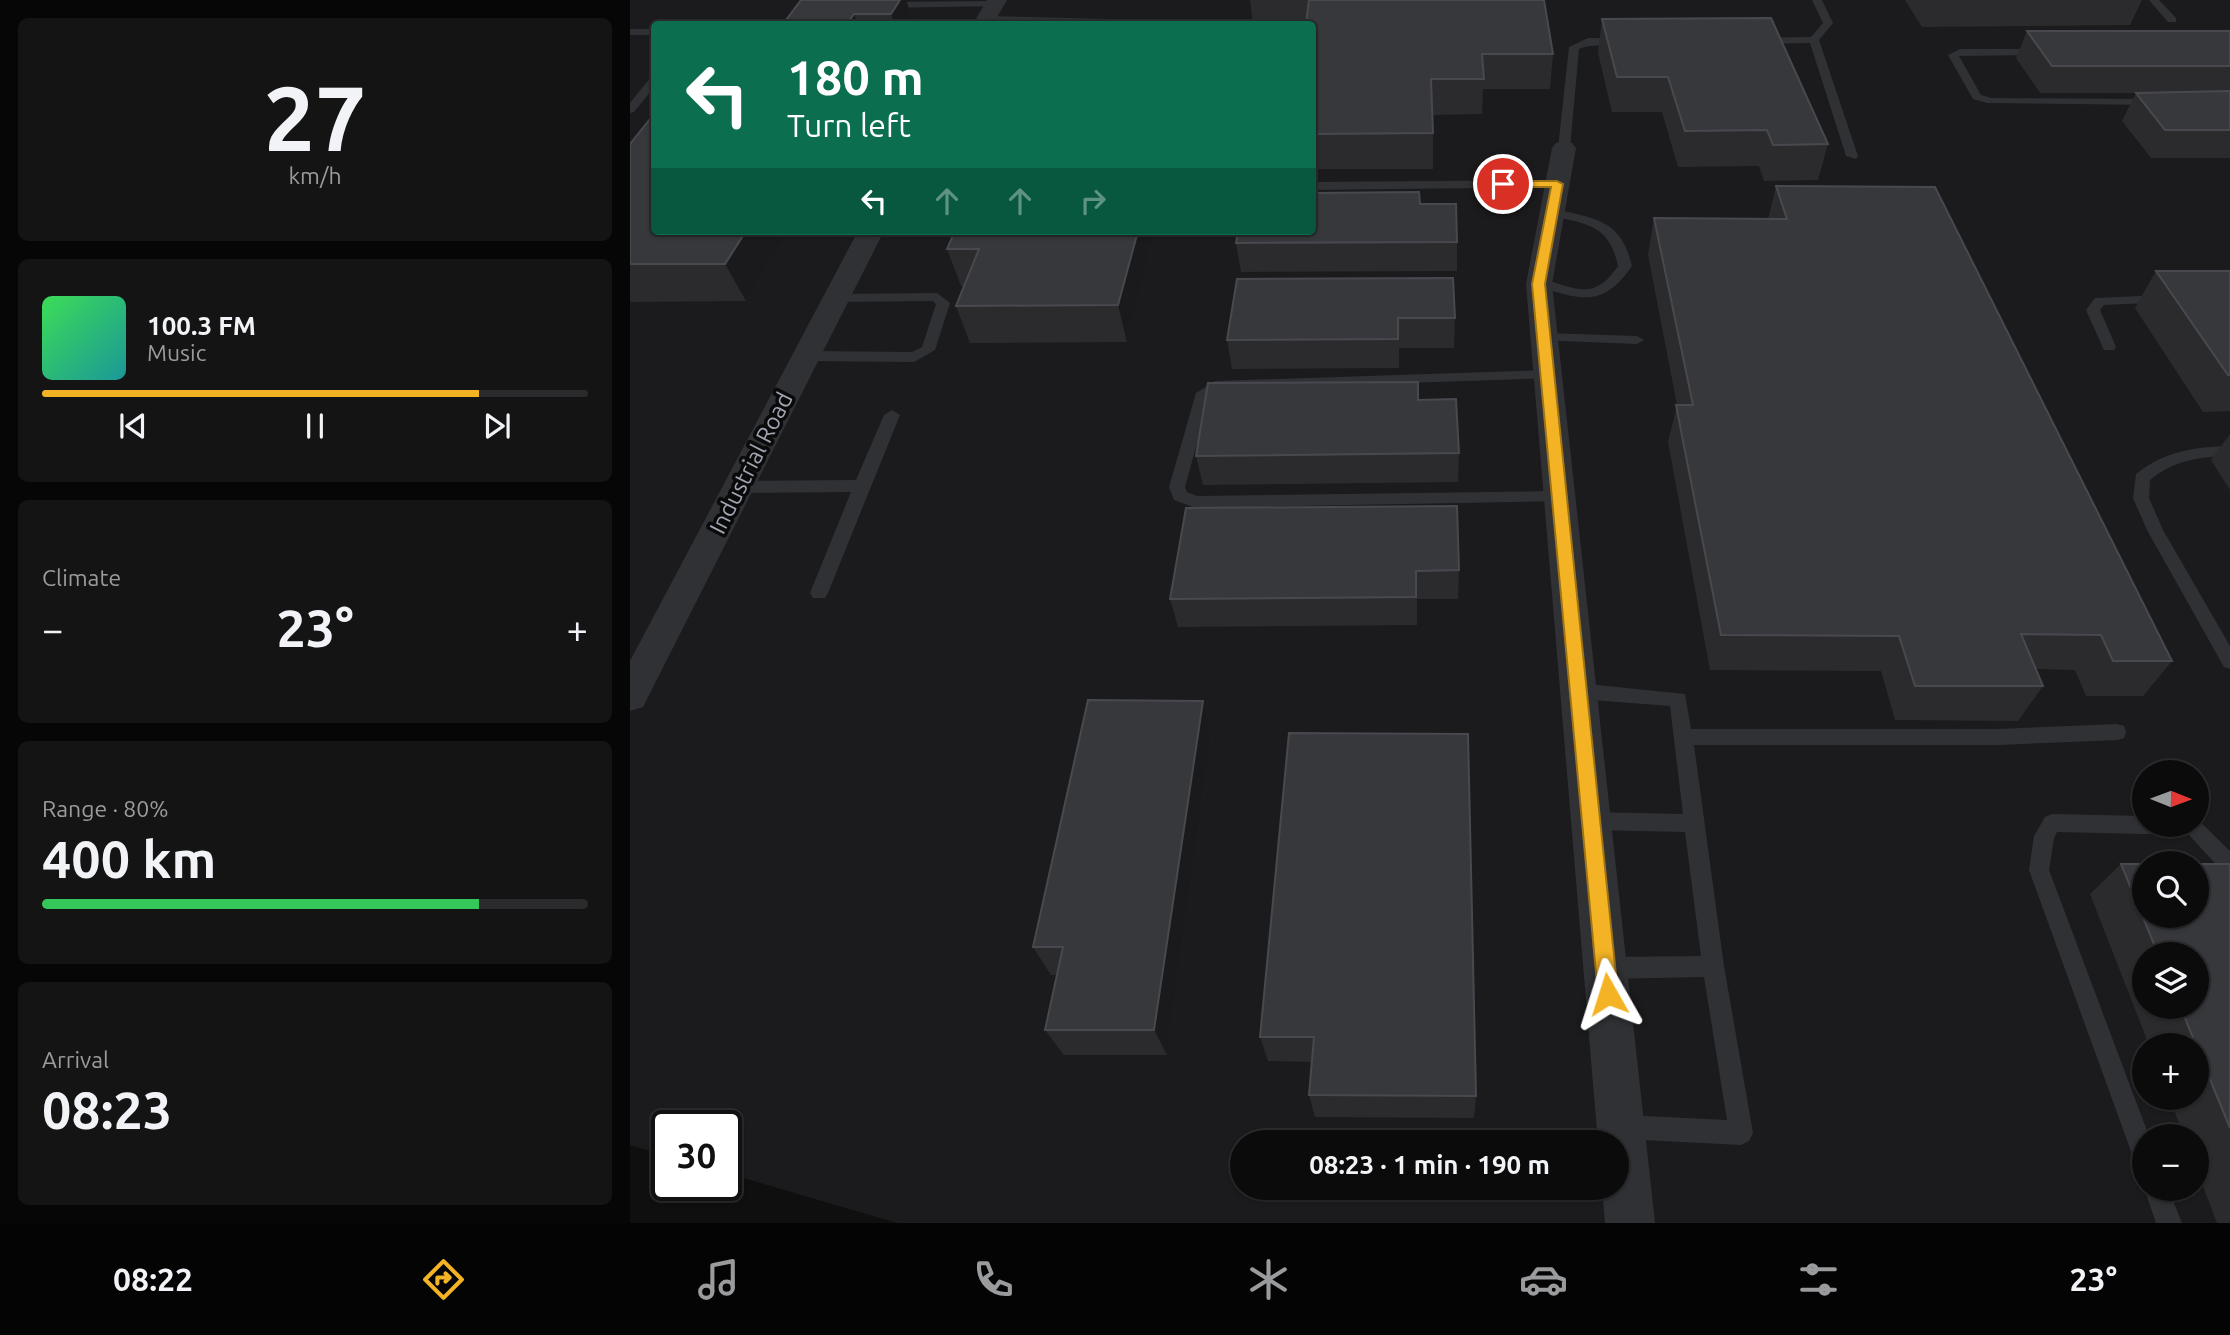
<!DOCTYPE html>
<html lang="en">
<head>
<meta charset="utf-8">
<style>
  body { margin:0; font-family:Ubuntu,sans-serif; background:#141415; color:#f1f3f6; height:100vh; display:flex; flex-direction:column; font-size:26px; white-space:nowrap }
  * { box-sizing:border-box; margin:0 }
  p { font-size:23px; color:#9a9b9d }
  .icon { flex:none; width:38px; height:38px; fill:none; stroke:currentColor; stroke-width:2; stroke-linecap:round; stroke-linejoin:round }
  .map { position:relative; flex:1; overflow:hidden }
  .sheet { display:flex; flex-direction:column; gap:18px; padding:18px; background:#060607; width:630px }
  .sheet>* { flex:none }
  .top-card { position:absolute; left:21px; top:21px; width:665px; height:214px; border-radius:7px; box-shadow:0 2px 5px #0004,0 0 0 2px #2b2b2d; background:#0b6e4f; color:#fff; overflow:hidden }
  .needle { width:46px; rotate:91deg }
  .buttons { position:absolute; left:1502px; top:760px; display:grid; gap:14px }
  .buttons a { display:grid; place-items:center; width:77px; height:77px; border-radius:50%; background:#0b0b0c; box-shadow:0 2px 5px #0004,0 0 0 2px #2b2b2d; font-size:35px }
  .speed { position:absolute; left:21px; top:1110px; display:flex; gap:14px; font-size:35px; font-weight:700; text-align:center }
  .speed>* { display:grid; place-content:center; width:91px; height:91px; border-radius:50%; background:#0b0b0c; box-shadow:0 2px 5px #0004,0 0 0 2px #2b2b2d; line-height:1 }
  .speed .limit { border:4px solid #111; border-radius:10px; background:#fff; color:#111 }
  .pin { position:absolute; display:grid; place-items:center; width:60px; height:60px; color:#fff; margin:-30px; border:4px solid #fff; border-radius:50%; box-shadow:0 2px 7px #0007 }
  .me { position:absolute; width:77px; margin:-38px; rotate:354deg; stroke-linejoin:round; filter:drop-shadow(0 0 5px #0008) }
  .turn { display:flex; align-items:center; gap:24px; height:147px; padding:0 21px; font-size:32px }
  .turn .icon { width:91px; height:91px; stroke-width:2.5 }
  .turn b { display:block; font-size:49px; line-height:60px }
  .lanes { display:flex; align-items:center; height:66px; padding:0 21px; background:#0003; justify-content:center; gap:35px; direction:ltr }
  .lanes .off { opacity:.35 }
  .big { font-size:52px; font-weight:600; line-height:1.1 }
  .sheet .tile { flex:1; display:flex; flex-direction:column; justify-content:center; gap:10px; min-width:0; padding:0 24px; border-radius:10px; background:#141415 }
  .sheet .dial { align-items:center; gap:0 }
  .dial b { font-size:91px; line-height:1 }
  .song { display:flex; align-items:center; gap:21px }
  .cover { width:84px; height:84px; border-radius:10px; background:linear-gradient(135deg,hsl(130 70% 55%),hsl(180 70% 35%)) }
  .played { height:7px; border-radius:4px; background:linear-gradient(90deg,#f3b324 80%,#2b2b2d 80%) }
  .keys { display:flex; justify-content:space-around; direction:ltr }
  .heat { display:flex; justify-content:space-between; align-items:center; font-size:38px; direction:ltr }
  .charge { height:10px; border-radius:5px; background:linear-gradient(90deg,#34c759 80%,#2b2b2d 0) }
  .trip { position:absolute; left:600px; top:1130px; width:399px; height:70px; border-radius:35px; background:#0b0b0c; box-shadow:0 2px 5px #0004,0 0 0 2px #2b2b2d; font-weight:600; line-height:70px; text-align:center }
  .dock { display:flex; height:112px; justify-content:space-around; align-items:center; background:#040405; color:#9a9b9d }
  .dock .icon { width:49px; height:49px }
  .dock .current { color:#f3b324 }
  .dock b { font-size:32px; color:#f1f3f6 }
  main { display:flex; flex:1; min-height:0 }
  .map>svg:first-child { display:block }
</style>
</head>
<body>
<main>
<section class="sheet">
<div class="tile dial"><b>27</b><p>km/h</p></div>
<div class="tile">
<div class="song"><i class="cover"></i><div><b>100.3 FM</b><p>Music</p></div></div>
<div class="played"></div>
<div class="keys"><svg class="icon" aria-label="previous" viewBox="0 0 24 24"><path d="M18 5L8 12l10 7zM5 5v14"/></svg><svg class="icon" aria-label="pause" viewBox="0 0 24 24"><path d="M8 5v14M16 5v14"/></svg><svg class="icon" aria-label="next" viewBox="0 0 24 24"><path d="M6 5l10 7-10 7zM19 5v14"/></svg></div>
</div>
<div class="tile"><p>Climate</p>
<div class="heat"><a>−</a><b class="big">23°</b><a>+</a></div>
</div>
<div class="tile"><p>Range · 80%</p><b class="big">400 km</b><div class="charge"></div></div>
<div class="tile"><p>Arrival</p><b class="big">08:23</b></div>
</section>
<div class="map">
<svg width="1600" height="1223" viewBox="0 0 1600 1223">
  <rect width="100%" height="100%" fill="#0f0f10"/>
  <path fill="#1b1b1d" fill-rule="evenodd" d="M0,0h1600v1223h-1333l-171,-50v-48h-59v31l-37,-11zM24,24h658v207h-658zM1514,772h52v52h-52zM1514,863h52v52h-52zM1514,954h52v52h-52zM1514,1045h52v52h-52zM1514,1136h52v52h-52zM612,1143h375v45h-375z"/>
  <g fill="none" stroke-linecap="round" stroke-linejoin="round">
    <g fill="#303135" fill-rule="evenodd">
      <polygon points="1182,0 1192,0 1203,23 1189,40 1228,156 1226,159 1216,156 1180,43 1128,44 1123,41 1128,38 1181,37 1193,23"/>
      <polygon points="1519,0 1529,0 1546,18 1546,22 1538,22"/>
      <polygon points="364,1 368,2 368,6 253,8 248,5 253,2"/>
      <polygon points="356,16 482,19 487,22 484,24 352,21 352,17"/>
      <rect x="0" y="29" width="24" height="6"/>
      <path d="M958,38h34l5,3c-13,8 -33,1 -48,8l-9,99 -6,4 -6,-4 11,-101z"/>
      <polygon points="1330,49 1411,49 1416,52 1411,55 1329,56 1351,95 1362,98 1524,99 1530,102 1524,105 1357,103 1343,99 1318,55"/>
      <polygon points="24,77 24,87 4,112 0,113 0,103 20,78"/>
      <polygon points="927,180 931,181 931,187 682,190 682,182"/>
      <path d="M922,208c42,11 69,10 80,58 -30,44 -54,33 -98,19v-6l5,-1c36,9 54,25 79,-12 -9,-43 -33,-42 -70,-51l-2,-3z"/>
      <polygon points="307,293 320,303 305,350 284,362 176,361 169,356 176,351 282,352 292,347 306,304 303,301 206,302 199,298 206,294"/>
      <polygon points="1534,295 1541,299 1539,302 1474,305 1470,310 1486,347 1484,350 1474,350 1456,310 1465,298"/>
      <polygon points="914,333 1007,336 1014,340 1007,344 909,340 909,334"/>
      <polygon points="918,370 923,372 925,375 923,378 593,389 580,396 555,487 557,492 567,496 930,491 936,493 938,497 936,501 566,508 544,500 539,487 566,393 585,381"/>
      <polygon points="262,410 270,415 198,593 195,598 183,598 180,593 221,492 109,493 101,487 109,481 226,480 254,415"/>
      <path d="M1600,446v10c-31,1 -56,4 -80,24l-1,18 14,32 67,116v23l-6,-2 -77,-137 -14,-32 3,-24c29,-23 58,-27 94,-28z"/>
      <polygon points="948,683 1055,694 1061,729 1368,729 1487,724 1494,726 1496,732 1494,738 1487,740 1368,745 1064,745 1094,966 1123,1133 1119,1141 1111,1145 993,1139 985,1135 981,1127 985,1119 993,1115 1097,1120 1074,977 976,979 968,976 965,968 968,960 976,957 1071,956 1055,832 961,830 954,827 951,821 954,815 961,812 1053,814 1040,706 948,699 941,696 939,691 941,686"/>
      <polygon points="1422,814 1514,816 1514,824 1566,824 1566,818 1600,851 1600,874 1593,872 1559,835 1427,832 1424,838 1419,870 1519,1136 1514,1136 1514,1166 1505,1163 1502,1154 1399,870 1404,836 1415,817"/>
      <polygon points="1514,1188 1538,1188 1552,1223 1526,1223"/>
    </g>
    <g fill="#303135" fill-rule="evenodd">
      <polygon points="357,0 377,0 363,24 343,24"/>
      <polygon points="934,141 942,143 946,148 922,284 1025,1223 975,1223 972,1188 987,1188 987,1143 968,1143 896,284 922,148 926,143"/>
      <polygon points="228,231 254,231 13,707 0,711 0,661"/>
    </g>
  </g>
  <g fill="#2b2b2e" fill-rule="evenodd">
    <polygon points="171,0 276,0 283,20 280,24 153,24"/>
    <polygon points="620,0 914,0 923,54 920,89 853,89 852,114 803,115 803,169 682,169 682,24 623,24"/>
    <polygon points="1275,0 1512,0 1500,25 1292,27"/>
    <polygon points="972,19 1198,144 1188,180 1134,181 1129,166 1048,167 1032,112 982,112 968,53"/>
    <polygon points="1397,31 1600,31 1600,158 1521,158 1492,121 1506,93 1410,93 1386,58"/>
    <polygon points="0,144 24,231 158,231 116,301 0,302"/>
    <polygon points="1146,186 1542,661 1513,696 1456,696 1445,670 1406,669 1413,686 1388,721 1265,720 1251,671 1080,670 1038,442 1047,405 1018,255 1024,218 1138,219"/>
    <polygon points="790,204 827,242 827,271 611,272 606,243"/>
    <polygon points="525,231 497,342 340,343 326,306 334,286 331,286 317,249"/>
    <polygon points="1526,271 1600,271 1600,411 1573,412 1505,308"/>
    <polygon points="607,279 825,318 824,348 769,348 769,368 602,369 597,340"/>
    <polygon points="1600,434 1600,490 1581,460"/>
    <polygon points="829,453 828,482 573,485 566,456"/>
    <polygon points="827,506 829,570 828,599 787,599 787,625 548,627 540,599"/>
    <polygon points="573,701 582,734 537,1055 434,1055 415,1030 427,975 421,975 403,947"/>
    <polygon points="838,734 846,1096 844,1118 685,1117 679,1095 682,1062 638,1061 630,1037"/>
    <path d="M1491,864h109v359h-13l-21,-55v-32h-12l-15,-39h27v-52h-47l-59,-151zM1514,954h52v52h-52z"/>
  </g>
  <g fill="#1a1a1c">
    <polygon points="270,0 276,0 283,20 280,24 265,24 261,14"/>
    <polygon points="224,14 228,24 217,24"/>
    <polygon points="116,231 158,231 116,301 95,264"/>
    <polygon points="508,231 525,231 497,342 488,305"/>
    <polygon points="573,701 582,734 537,1055 524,1030"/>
  </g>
  <g fill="#37383c" stroke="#48494f" stroke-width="2">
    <polygon points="171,0 270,0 261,14 224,14 217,24 153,24"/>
    <polygon points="679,0 914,0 923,54 852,54 854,79 801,79 803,133 682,134 682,24 676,24"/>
    <polygon points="1141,18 1198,144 1143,145 1137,130 1055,131 1038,77 987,77 972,19"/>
    <polygon points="403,21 564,21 564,24 402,24"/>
    <polygon points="1397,31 1600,31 1600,66 1422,66"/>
    <polygon points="1600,91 1600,130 1535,130 1506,93"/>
    <polygon points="20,119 24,119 24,231 116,231 95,264 0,264 0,144"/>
    <polygon points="1146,186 1305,187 1542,661 1483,661 1471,635 1391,634 1413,686 1285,686 1269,636 1091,635 1046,405 1063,405 1024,218 1157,219"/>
    <polygon points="789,192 790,204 826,204 827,242 606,243 608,231 682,231 682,193"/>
    <polygon points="325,231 508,231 488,305 326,306 349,249 317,249"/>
    <polygon points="1526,271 1600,271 1600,375 1598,375"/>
    <polygon points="823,278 825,318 768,318 768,339 597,340 607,279"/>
    <polygon points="788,382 788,400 826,399 829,453 566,456 578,383"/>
    <polygon points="827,506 829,570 786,571 786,597 540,599 556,508"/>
    <polygon points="458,700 573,701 524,1030 415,1030 433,947 403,947"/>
    <polygon points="659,733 838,734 846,1096 679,1095 684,1037 630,1037"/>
    <polygon points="1491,864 1514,864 1514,915 1566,915 1566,864 1600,864 1600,1128 1550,1006 1566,1006 1566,954 1528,954"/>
  </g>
  <polygon fill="#f3b324" stroke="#9e7417" stroke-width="2" points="873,181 927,181 933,184 915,284 988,994 985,1001 978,1004 971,1001 968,994 902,284 921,187 869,187 867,184"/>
  <g text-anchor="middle" stroke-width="7" stroke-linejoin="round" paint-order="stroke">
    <g font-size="23" fill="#a0a5b2" stroke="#0a0a0b">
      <text transform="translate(121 463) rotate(-63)" y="8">Industrial Road</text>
    </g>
  </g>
</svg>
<div class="buttons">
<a><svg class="needle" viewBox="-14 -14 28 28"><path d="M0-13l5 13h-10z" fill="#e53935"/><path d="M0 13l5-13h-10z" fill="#9a9b9d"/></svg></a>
<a><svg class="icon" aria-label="search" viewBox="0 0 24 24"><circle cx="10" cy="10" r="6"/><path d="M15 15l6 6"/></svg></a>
<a><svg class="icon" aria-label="layers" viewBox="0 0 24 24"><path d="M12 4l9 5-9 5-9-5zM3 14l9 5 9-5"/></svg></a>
<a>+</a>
<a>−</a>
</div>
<div class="speed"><div class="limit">30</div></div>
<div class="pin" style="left:873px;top:184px;background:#d93025"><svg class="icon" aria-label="arrive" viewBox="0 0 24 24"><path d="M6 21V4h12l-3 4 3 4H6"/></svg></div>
<svg class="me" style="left:978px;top:994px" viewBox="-20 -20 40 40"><path d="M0-17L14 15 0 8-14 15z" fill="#f3b324" stroke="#fff" stroke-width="4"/></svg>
<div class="trip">08:23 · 1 min · 190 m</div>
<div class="top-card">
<div class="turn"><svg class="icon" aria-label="left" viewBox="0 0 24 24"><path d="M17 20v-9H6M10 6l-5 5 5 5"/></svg><div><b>180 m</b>Turn left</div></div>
<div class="lanes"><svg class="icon" aria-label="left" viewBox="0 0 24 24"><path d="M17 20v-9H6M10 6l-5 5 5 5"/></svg><svg class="icon off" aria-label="ahead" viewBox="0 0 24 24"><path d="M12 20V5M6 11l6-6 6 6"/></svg><svg class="icon off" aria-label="ahead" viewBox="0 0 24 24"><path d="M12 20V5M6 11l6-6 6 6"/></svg><svg class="icon off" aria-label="right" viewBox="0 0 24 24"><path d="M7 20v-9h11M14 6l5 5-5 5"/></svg></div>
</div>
</div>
</main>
<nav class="dock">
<b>08:22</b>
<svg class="icon current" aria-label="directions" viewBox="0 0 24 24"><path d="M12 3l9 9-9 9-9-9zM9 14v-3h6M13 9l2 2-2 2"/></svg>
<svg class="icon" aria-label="music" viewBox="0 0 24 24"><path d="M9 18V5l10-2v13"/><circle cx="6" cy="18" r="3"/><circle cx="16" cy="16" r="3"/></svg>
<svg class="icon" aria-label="phone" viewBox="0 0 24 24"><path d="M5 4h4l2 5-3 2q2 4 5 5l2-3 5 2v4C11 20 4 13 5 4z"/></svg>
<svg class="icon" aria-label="climate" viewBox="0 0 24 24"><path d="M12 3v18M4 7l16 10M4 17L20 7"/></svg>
<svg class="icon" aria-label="car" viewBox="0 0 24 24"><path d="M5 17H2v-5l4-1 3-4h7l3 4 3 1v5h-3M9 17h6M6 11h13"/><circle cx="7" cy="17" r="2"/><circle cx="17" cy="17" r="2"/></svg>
<svg class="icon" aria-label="filters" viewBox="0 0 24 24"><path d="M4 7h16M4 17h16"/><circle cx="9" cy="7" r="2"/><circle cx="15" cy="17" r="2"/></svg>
<b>23°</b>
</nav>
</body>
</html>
